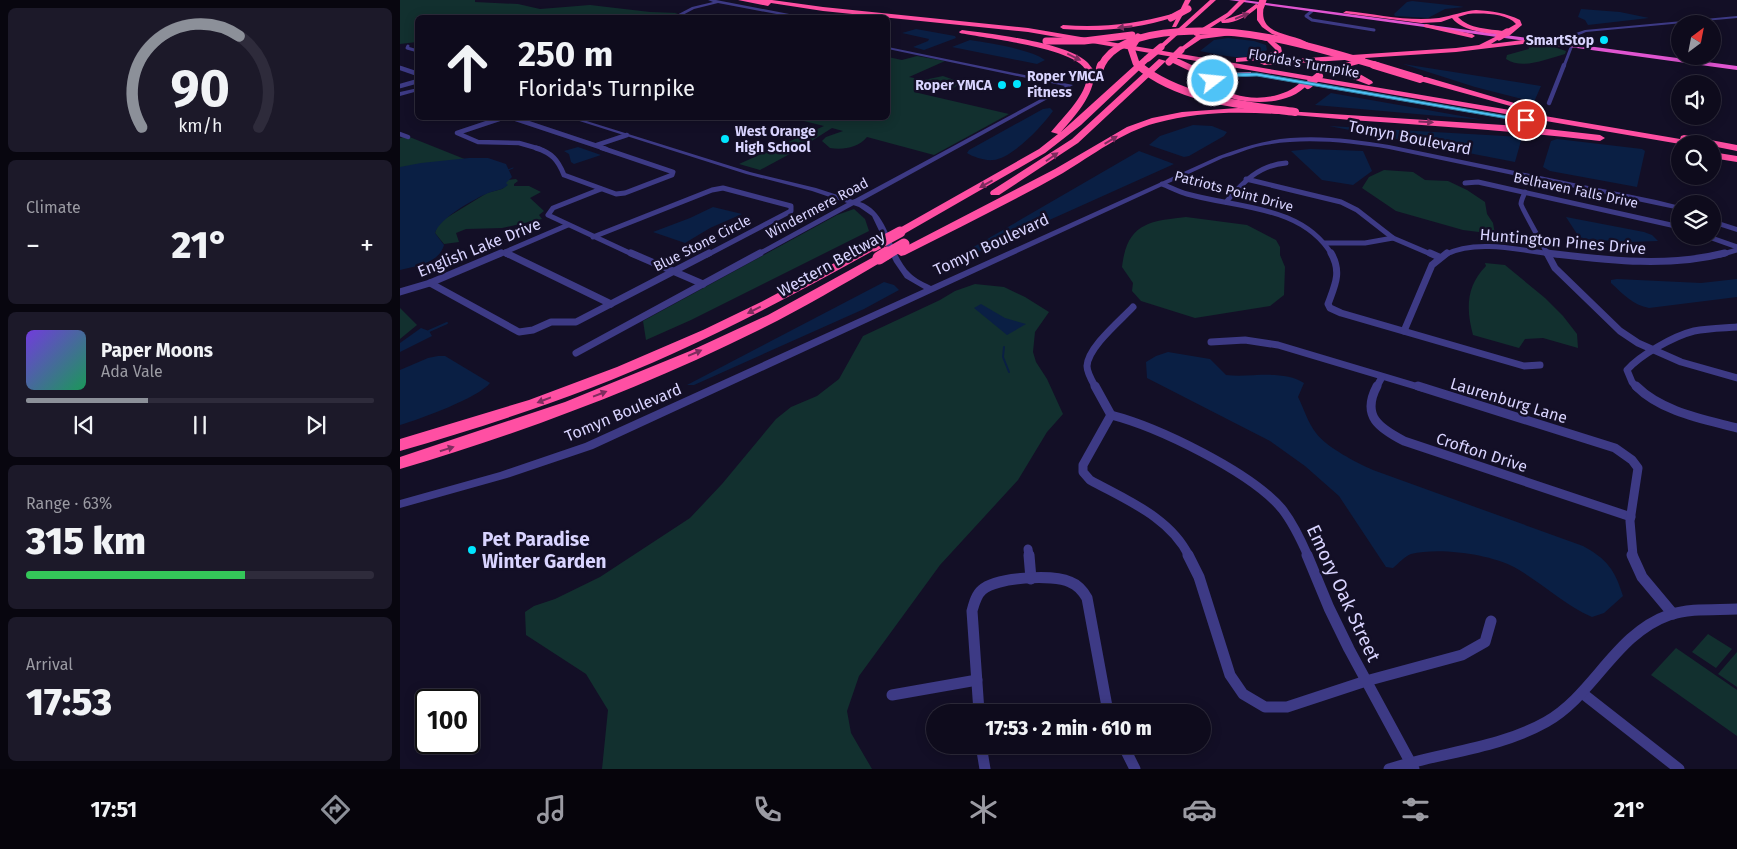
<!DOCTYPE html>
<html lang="en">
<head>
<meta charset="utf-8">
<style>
  body { margin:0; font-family:"Fira Sans",sans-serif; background:#1c1929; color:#f1f3f6; height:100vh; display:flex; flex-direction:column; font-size:19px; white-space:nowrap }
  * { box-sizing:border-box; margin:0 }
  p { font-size:16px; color:#9b9ba3 }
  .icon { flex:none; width:28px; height:28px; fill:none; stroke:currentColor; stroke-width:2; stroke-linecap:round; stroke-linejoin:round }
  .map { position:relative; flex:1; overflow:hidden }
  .side { display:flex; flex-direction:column; gap:8px; padding:8px; background:#08060f; width:400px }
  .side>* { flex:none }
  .banner { position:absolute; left:15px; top:15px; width:475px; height:105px; border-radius:8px; box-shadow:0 2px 12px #0003,0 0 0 1px #2e2b3b; background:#0e0b1c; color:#f1f3f6; overflow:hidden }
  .needle { width:32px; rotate:32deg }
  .controls { position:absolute; left:1271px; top:15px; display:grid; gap:10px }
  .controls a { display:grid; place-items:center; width:50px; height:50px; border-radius:50%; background:#0e0b1c; box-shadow:0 2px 12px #0003,0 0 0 1px #2e2b3b; font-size:25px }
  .speed { position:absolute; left:15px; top:689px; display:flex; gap:10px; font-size:25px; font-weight:700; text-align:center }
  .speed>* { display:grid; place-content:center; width:65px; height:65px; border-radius:50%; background:#0e0b1c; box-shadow:0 2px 12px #0003,0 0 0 1px #2e2b3b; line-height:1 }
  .speed .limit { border:2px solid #111; border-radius:8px; background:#fff; color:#111 }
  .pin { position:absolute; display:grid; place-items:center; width:42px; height:42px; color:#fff; margin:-21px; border:2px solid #fff; border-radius:50%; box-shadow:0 1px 5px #0007 }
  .me { position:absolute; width:55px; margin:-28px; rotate:74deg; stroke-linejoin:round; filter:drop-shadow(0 0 4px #0008) }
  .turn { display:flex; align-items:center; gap:18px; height:105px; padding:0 20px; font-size:22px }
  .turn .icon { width:65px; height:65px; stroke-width:2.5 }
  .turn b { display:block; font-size:35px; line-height:42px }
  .big { font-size:38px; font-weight:800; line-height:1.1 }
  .side .widget { flex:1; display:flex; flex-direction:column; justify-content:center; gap:8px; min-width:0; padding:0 18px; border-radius:8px; background:#1c1929 }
  .side .dial { align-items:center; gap:0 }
  .dial svg { height:130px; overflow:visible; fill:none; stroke:#2e2b3b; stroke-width:7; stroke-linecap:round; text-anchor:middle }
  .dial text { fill:#f1f3f6; stroke:none }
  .song { display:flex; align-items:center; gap:15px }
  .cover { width:60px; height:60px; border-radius:8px; background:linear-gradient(135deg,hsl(260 70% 55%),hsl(150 70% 35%)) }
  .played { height:5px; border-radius:2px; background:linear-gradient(90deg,#8c9099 35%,#2e2b3b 35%) }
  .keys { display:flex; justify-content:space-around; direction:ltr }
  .heat { display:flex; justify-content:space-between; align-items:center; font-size:28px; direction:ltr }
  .charge { height:8px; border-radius:4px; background:linear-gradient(90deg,#34c759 63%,#2e2b3b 0) }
  .trip { position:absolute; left:526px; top:704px; width:285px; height:50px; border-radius:25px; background:#0e0b1c; box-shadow:0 2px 12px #0003,0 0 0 1px #2e2b3b; font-weight:800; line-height:50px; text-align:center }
  .tabs { display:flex; height:80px; justify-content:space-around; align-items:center; background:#06040b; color:#9b9ba3 }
  .tabs .icon { width:35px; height:35px }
  .tabs .selected { color:#8c9099 }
  .tabs b { font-size:22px; color:#f1f3f6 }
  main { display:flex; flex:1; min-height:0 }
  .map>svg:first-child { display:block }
</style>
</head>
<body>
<main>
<section class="side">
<div class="widget dial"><svg viewBox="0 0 100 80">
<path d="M14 69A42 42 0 1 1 86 69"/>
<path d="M14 69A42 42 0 0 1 74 13" stroke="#8c9099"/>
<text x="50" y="56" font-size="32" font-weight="700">90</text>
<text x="50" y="72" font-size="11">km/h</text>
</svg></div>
<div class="widget"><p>Climate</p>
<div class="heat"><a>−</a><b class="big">21°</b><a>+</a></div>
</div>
<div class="widget">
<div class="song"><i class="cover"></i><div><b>Paper Moons</b><p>Ada Vale</p></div></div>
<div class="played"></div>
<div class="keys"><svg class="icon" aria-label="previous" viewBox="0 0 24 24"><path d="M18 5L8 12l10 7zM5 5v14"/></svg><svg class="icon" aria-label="pause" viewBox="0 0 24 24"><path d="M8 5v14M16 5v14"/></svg><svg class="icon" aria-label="next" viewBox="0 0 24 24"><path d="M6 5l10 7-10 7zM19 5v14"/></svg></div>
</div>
<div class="widget"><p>Range · 63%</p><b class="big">315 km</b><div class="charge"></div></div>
<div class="widget"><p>Arrival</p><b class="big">17:53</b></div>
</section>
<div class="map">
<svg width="1337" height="769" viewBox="0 0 1337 769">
  <rect width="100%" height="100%" fill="#130f26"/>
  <g fill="#12302f">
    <polygon points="0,0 75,0 75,2 118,4 140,9 190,5 250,12 278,13 263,18 18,18 17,42 0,44"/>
    <path d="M1131,44l17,1 18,6 -1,3c-19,5 -42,16 -59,5l1,-4 22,-6 -1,-3z"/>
    <path d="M517,56l28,5 -36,16 15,3 19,-4 17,6c-9,15 -34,3 -46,10l95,22 -75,41 -67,-18c-9,11 -24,13 -37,11l-8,-7 4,-4 17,-6 -11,-3 -33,21 -39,21 -21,-6 85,-38 -32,-8h96v-61l14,3z"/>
    <polygon points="7,136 72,162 0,185 0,138"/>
    <polygon points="984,170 1013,172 1025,180 1048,181 1067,190 1085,202 1087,214 1093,223 1095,234 1063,230 996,211 962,188 969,177"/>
    <polygon points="116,179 118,181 114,184 114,186 129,186 141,192 130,198 144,211 139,215 142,219 102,228 66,229 56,233 59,242 44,244 35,233 37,227 43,220 87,193 102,189 107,185 105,183 108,180"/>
    <polygon points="454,209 465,219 469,231 291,320 246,340 243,321 437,215"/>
    <path d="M786,217l61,8 29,15 4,7v8l5,12 -1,28 -14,11 -75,12 -54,-17 -9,-10 1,-8 -11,-16c5,-43 26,-46 64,-50z"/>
    <path d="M1085,263l20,2 40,33 18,18 14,18 1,14 -35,-10 -18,1 -6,9 -46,-13c-7,-26 -7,-49 13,-69z"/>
    <polygon points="575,284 604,287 625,297 649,312 635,332 633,352 636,362 647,379 663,414 647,432 618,480 540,565 459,676 447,711 451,733 472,769 202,769 208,710 186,674 126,635 125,612 134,606 155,599 200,577 290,518 322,484 376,419 391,407 417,396 439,379 463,336 540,300 555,291"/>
    <polygon points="0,308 17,325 0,339"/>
    <polygon points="1308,634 1332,649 1316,668 1292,652"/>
    <polygon points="1276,648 1337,690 1337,736 1251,675"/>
    <polygon points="1337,652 1337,687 1318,674"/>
  </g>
  <g fill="#0a1f44">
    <polygon points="1012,1 1058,6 1064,7 1045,9 1028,18 995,16 994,14 1007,2"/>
    <polygon points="1181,9 1220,12 1249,18 1188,25 1185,20 1178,17"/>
    <polygon points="516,29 555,36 556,38 524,50 513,47 528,41 529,39 502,33"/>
    <path d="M828,38l26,3 12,4 1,5c-19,13 -46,5 -67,1l14,-11z"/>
    <path d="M570,40c18,3 61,9 75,20l-8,4 -85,-17z"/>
    <polygon points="1003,64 1141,86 1134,102 1075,87"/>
    <polygon points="931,93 1084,120 915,105"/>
    <path d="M650,108l3,3c-10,14 -41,48 -60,49 -7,1 -20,-3 -26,-7l2,-3 74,-41z"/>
    <polygon points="793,125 812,126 827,132 824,136 789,156 784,157 749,145 760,136"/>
    <polygon points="929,126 1122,137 1115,162"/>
    <polygon points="1157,139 1242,149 1245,151 1237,187 1150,171 1143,167 1151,141"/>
    <polygon points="178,147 201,155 174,164 171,162 169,154 164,151"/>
    <polygon points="910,149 963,151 972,171 953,185 922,180 891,151"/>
    <polygon points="739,151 774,164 554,263 551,260"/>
    <path d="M69,158h19l18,6 6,13 -6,6 2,2c-7,6 -14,5 -22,9 -14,6 -47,25 -51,39l9,12c-5,18 -27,21 -44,25v-103l21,-4z"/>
    <polygon points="313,207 342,214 310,228 285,243 253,232 290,218"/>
    <polygon points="1166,217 1244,232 1252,235 1258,241 1227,242 1184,239 1179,237"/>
    <path d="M1217,279l84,4 36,-4v18l-88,11c-16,-3 -26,-14 -38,-25v-3z"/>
    <polygon points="484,282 494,285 499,290 464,309 294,385 287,385"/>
    <polygon points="581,304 605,318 626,324 607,335 574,308"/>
    <polygon points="21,328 29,331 32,336 0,352 0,343"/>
    <path d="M768,352l42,7 16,16c24,3 58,-6 78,8l-6,14c6,12 10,26 18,36 10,14 41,30 57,37l210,76c24,13 32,24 40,50l-19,17 -12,4c-28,-12 -51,-35 -78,-50 -25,-13 -75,-20 -103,-13 -6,2 -13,10 -18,14l-7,-1 -47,-71 -34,-30 -35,-25 -123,-63 -1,-16 10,-6z"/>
    <path d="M38,356h7l45,27c-12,15 -70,36 -90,42v-55l28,-12z"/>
  </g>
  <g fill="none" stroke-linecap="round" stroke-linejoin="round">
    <polyline stroke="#0a1f44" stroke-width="1" points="108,170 113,168"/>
    <g stroke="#0a1f44" stroke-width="2">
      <polyline points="29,331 47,323"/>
      <polyline points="604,347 603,357 609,372"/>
    </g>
    <g stroke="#3d3a85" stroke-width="3">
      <polyline points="912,11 906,16 912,20 974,30"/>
      <polyline points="8,46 7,48 18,51"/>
      <polyline points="1164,66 1172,45"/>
    </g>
    <g stroke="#3d3a85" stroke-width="4.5">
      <polyline points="0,68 18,74"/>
      <polyline points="0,86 18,81"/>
      <polyline points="1149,103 1164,65"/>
      <polyline points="102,118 57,133 78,142 119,143 140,149"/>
      <polyline points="113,118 206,149"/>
      <polyline points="0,134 8,137"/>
      <polyline points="197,145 227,135"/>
    </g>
    <g stroke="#3d3a85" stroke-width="5">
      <path d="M136,148c16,5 22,12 28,27l52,19 9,-1 47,-18 1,-3 -71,-24"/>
      <polyline points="846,179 941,202 957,210 993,238 1033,255"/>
      <polyline points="1065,183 1078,182 1280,227"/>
      <path d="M762,184c8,3 17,8 25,10 49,14 116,11 145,61"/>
      <polyline points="201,189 153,208 148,215 234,255"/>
      <path d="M1125,192c-1,3 -4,8 -4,12 0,3 23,43 27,51"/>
      <path d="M826,202c17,-20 33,-37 60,-39"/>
      <polyline points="1306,236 1337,247"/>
      <polyline points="193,237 312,190 323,188 391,206 391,211 307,255"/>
      <polyline points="925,243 965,243 993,238"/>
      <polyline points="105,253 108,255"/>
      <polyline points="98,255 168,225"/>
      <polyline points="357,255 454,202"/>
      <path d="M1045,255c30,-17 80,-4 113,0"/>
      <polyline points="1320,255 1337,250"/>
    </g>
    <g stroke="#3d3a85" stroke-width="7">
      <polyline points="106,253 211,304"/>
      <polyline points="231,253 303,284"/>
      <path d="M931,253c11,19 4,32 -3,51l2,4 11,5 183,53 16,-1"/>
      <polyline points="1030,253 1039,257"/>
      <polyline points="1147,253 1155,268 1220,331 1238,343 1281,362 1337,378"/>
      <path d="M1147,253c60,7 119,15 178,0"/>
      <polyline points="30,283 119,332 133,330 151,322 176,322 309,253"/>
      <polyline points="0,292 30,283 101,253"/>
      <polyline points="1004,331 1032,265 1047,253"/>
      <polyline points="811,342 845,340 878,345 1022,388"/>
      <polyline points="176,353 360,253"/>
      <path d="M696,388c-4,-7 -9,-15 -9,-22 1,-19 34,-46 46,-59"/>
      <polyline points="976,388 982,377"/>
      <path d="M1237,388l-5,-6 -5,-12c13,-15 47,-34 67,-39 14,-3 29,-3 43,-4"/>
    </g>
    <g stroke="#3d3a85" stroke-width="9">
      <path d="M695,386l16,29 -28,50v7l7,8c36,20 80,37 99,76"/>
      <path d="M977,386c-16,30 2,42 27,55l227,76"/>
      <polyline points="1018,386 1215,448 1232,460 1238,468 1230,521 1233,556"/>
      <path d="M1236,386c26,26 67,33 101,42"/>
      <path d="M711,415c47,12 140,57 171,94 11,14 19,31 26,47"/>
      <polyline points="628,549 629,556"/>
    </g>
    <g stroke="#3d3a85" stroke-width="11">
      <polyline points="629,555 631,579"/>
      <polyline points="788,555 799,577 830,675 843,694 865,707 887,707 966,681 1062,655 1085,642 1091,621"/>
      <polyline points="907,555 929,608 949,649 1014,769"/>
      <polyline points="1232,555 1242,577 1273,614"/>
      <polyline points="1182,693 1279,769"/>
      <polyline points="492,695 577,680"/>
      <path d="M579,712l-7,-101c2,-7 4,-16 10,-21 14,-13 71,-16 88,-8 8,3 13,9 17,16l21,114"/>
      <polyline points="581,745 585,769"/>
      <polyline points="723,745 735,769"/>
      <path d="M989,769c52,-17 109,-20 157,-47 48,-27 69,-88 123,-107 21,-7 46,-5 68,-6"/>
    </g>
    <g fill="#3d3a85" fill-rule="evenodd">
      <polygon points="308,0 316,0 410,18 398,18 318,3 294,9 277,18 271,18 292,7 313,2"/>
      <polygon points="1337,16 1337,18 1186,32 1177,36 1172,44 1168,43 1173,34 1185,30"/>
      <path d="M488,47l185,38 -213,117c30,10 29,52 51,72 5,5 14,9 20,12l288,-130c11,-4 22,-8 33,-11 45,-13 92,-7 137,0l267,55 24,6v4l-291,-61c-44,-7 -89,-12 -133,-2 -11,3 -22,8 -33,11l-630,291 -86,29 -107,30v-8l100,-28 85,-29 339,-154 -19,-11 -11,-16 -22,-46 -13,-9 -47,-16 -66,-17 -176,-56h7l173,54 66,16 37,12 212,-114 -177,-37z"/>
      <polygon points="18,88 18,91 0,96 0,92"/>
      <polygon points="1312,219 1337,227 1337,232 1312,224"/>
    </g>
    <polygon fill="#e055d1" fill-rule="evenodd" points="829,0 844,0 1337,66 1337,70"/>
    <g fill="#ff4fa3" fill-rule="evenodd">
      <polygon points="338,0 372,0 423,7 628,28 1280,139 1281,136 1284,135 1337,145 1337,151 1312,146 1312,144 1280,144 628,32 423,11 371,3 368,6"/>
      <polygon points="785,0 791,0 776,27 772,27"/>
      <polygon points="810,0 816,0 763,48 759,48 759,46"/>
      <path d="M840,0h6l-15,15 -7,5 20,-7 12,-9 8,2c-7,31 29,26 46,38l-5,1 -33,-11 -10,-7 -5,-7v-12c-9,8 -23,16 -35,15l-1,-2 -22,14 31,-3 3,2 -1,1 -31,4 -18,12h-4v-2l17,-13 -2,-1v-2l33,-20z"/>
      <path d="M1076,10c16,1 30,3 44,10l2,5 -13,11c-18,-3 -45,-3 -57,-18l-11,4 -20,1 -78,-10 3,-2c30,3 63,11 93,7 13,-2 24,-7 37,-8zM1068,14c13,-1 39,-1 48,10l-12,7c-15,-2 -35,-2 -46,-14z"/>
      <path d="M772,14l3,2 -1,1c-36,12 -73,15 -111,12l-3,-2 3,-2c38,3 72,-1 109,-11z"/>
      <polygon points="1026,24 1072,34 1075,36 1072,38 1024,27 1024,25"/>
      <path d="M562,30c30,4 103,12 125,32 2,2 5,6 7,9 2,22 -19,45 -33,61l84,-76 7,2 -71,67 -36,28 -141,81h-8l-2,-2 2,-2 143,-81 19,-15 -7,-2c12,-15 37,-38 36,-58 -2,-26 -106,-36 -127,-41l-1,-1z"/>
      <polygon points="853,34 871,39 881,47 882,52 862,60 836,62 836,58 861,56 875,51 875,49 867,41 851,37 851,35"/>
      <polygon points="1097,36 1102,37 1091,44 1123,40 1170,43 1173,45 1170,47 1123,44 1056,52 965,58 966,62 951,66 951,69 972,81 973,83 969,85 953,79 943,70 945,63 960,59 864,65 860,63 864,61 1056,48 1079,45"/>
      <polygon points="759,59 766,61 678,143 599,195 591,195 590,193 591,191 672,139"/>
      <path d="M773,59h6l23,11 7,12 1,-3 16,-6 25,-1v4l-24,1 -10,5 -1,2c21,19 65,18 85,-2l7,2c-16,19 -47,20 -70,16 -9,-2 -17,-5 -26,-6l-8,-7 -8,-13 -23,-11z"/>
      <polygon points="1020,77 1026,77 1121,105 1114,107 1020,81"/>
      <path d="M838,108l281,18 81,9 5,3 -5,3c-83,-10 -166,-15 -249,-21 -64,-5 -132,-15 -195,3 -34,9 -63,32 -93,50 -51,29 -105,55 -158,82l-4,1 -6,-4 160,-83 72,-42 25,-9 30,-6z"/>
      <polygon points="1312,152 1337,156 1337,162 1312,158"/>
      <path d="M474,242l4,2 2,2 -2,2c-68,38 -135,74 -206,106 -88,40 -179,70 -272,97v-12l129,-39 88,-33 86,-37 58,-28z"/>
      <path d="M479,254l6,4 -2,3c-41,24 -83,49 -126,70 -113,56 -235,102 -357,138v-12l165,-55 125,-51 78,-36z"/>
    </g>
    <g stroke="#ff4fa3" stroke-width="7">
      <polyline points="861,6 863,0"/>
      <polyline points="771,18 788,9"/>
      <polyline points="738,37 731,48 736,63 740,66"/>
      <polyline points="1099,37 1107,32"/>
      <polyline points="646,41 684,41 732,35"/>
      <polyline points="748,58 761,47"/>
      <polyline points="769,62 781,50"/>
      <path d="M701,66c22,-46 128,-36 170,-28 36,6 72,18 107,28"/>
    </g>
    <g stroke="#ff4fa3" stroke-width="8">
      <path d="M738,65c42,35 105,40 157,47"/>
      <polyline points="974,65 1020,79"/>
      <polyline points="700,68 701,65"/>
      <polyline points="908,85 919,76"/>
    </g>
    <g stroke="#ff4fa3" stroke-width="11">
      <polyline points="474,246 500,232"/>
      <polyline points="485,255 504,244"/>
    </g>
    <polyline stroke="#ff4fa3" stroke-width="13" points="479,258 487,253"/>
  </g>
  <defs><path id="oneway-solid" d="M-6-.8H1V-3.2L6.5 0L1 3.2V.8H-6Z" transform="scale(1.25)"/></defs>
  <g fill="#7d2c5e">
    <use href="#oneway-solid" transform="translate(842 16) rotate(-22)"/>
    <use href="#oneway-solid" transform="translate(725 27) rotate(174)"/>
    <use href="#oneway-solid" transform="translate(674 57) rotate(26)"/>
    <use href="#oneway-solid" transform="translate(1026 122) rotate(4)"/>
    <use href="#oneway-solid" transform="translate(711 140) rotate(-31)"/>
    <use href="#oneway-solid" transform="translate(652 157) rotate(-35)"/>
    <use href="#oneway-solid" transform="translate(586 184) rotate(151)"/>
    <use href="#oneway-solid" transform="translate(354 310) rotate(153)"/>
    <use href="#oneway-solid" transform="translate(295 353) rotate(-23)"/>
    <use href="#oneway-solid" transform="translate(200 394) rotate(-21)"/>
    <use href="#oneway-solid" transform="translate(144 400) rotate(159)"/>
    <use href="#oneway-solid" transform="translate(47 449) rotate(-17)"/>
  </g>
  <polygon fill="#4fc3f7" stroke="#337fa1" points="826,73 857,73 1130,120 1126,122 857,76 827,77 813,82 810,81"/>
  <g fill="#00e5ff" stroke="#130f26" stroke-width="2">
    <circle cx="1204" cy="40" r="5"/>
    <circle cx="617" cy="84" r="5"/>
    <circle cx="602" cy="85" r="5"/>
    <circle cx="325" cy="139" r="5"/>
    <circle cx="72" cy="550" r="5"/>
  </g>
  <g text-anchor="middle" stroke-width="5" stroke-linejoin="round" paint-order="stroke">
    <g font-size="14" font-weight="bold" fill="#d9d4ff" stroke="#130f26" text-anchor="end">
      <text x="1194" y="45">SmartStop</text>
      <text x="627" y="81" text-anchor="start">Roper YMCA<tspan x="627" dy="16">Fitness</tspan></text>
      <text x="592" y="90">Roper YMCA</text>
      <text x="335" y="136" text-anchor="start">West Orange<tspan x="335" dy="16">High School</tspan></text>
    </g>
    <g font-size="14" fill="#d9d4ff" stroke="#130f26">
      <text transform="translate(904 63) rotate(10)" y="5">Florida's Turnpike</text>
      <text transform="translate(1176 190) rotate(12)" y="5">Belhaven Falls Drive</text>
      <text transform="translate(834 191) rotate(15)" y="5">Patriots Point Drive</text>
      <text transform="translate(417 208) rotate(-28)" y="5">Windermere Road</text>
      <text transform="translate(302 243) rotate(-27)" y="5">Blue Stone Circle</text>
    </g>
    <g font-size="16" fill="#d9d4ff" stroke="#130f26">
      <text transform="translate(1010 137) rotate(11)" y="6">Tomyn Boulevard</text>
      <text transform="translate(1163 241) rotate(5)" y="6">Huntington Pines Drive</text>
      <text transform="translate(591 244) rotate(-25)" y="6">Tomyn Boulevard</text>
      <text transform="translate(79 247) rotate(-22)" y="6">English Lake Drive</text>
      <text transform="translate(431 263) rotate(-29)" y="6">Western Beltway</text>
      <text transform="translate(1109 400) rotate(17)" y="6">Laurenburg Lane</text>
      <text transform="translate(223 412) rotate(-23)" y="6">Tomyn Boulevard</text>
      <text transform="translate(1082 452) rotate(18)" y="6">Crofton Drive</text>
    </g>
    <g font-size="19" font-weight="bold" fill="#d9d4ff" stroke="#130f26" text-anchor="start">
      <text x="82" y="546">Pet Paradise<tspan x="82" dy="22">Winter Garden</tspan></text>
    </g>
    <g font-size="19" fill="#d9d4ff" stroke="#130f26">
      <text transform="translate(944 593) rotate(65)" y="7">Emory Oak Street</text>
    </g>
  </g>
</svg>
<div class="controls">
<a><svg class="needle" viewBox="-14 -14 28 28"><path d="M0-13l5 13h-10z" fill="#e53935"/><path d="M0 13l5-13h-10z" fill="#9b9ba3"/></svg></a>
<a><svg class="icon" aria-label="sound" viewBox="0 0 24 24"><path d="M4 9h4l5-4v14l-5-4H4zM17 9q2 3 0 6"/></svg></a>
<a><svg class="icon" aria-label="search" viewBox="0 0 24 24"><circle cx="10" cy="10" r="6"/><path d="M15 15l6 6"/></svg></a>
<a><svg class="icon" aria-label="layers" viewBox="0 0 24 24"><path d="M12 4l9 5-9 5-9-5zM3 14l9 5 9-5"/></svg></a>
</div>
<div class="speed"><div class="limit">100</div></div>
<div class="pin" style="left:1126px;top:120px;background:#d93025"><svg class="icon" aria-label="arrive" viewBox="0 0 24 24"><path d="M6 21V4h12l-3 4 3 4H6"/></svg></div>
<svg class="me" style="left:813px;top:81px" viewBox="-20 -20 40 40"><circle r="17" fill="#4fc3f7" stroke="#fff" stroke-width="3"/><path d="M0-11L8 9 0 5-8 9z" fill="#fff"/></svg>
<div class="trip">17:53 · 2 min · 610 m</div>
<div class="banner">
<div class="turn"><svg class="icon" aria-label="ahead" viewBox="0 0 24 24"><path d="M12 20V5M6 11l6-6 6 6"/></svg><div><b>250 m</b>Florida's Turnpike</div></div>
</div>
</div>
</main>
<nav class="tabs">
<b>17:51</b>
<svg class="icon selected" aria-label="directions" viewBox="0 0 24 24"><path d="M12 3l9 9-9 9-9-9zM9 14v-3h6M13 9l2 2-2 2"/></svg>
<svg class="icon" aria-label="music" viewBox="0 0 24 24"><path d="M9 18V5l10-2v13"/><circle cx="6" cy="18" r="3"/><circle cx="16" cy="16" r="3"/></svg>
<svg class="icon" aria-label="phone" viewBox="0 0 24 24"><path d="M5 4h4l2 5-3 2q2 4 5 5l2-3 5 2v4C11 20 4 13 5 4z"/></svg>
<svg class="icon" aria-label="climate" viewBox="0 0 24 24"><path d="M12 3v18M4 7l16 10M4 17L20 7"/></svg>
<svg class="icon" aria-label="car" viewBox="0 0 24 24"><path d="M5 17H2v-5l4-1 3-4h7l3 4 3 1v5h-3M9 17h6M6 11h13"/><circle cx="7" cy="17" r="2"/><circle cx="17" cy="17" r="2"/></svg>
<svg class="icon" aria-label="filters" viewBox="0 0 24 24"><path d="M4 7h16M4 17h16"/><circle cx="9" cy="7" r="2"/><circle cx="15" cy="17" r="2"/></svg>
<b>21°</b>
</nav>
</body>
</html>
